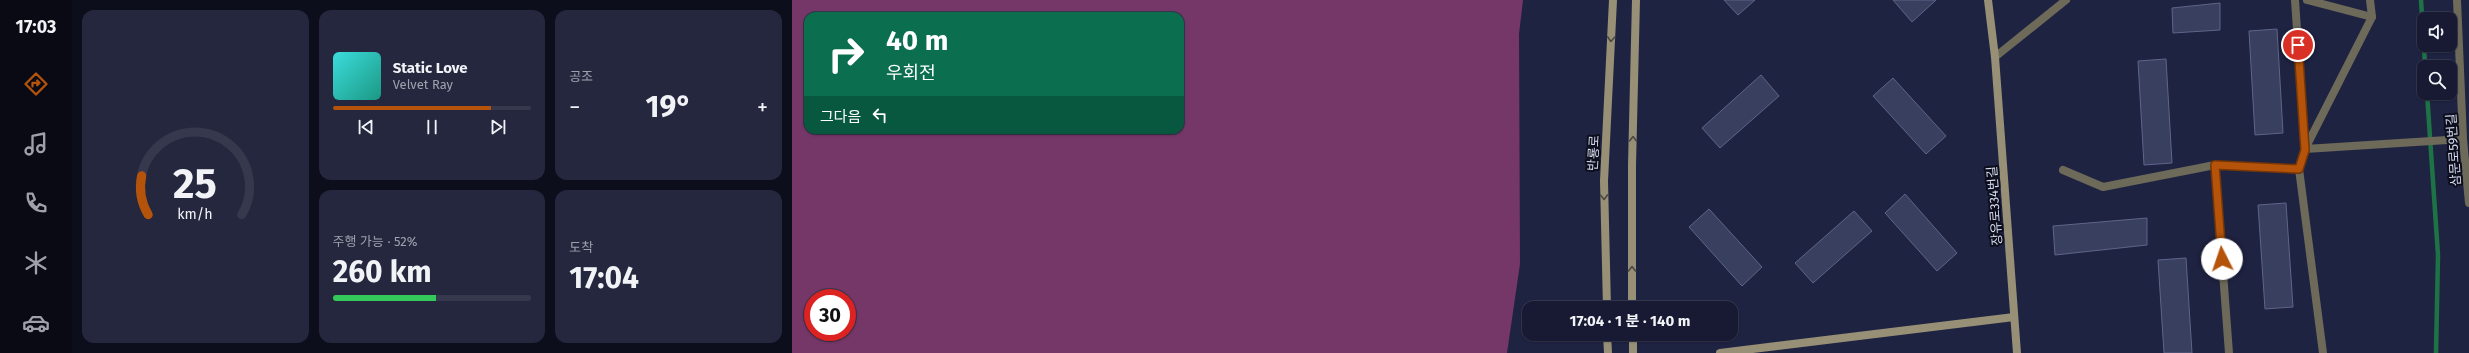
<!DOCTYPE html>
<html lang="ko">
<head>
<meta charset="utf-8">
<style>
  body { margin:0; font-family:"Fira Sans","Noto Sans KR",sans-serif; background:#24273e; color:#f1f3f6; height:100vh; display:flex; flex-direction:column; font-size:15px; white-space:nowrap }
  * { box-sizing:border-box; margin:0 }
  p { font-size:13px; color:#9ea1ac }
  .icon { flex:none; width:22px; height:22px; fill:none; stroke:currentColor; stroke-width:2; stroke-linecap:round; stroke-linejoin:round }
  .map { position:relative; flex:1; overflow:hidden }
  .sheet { display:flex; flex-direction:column; gap:10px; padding:10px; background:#0d0e1c; width:720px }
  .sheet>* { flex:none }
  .top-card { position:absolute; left:12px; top:12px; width:380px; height:122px; border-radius:12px; box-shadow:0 1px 3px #0004,0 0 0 1px #36384d; background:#0b6e4f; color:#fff; overflow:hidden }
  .buttons { position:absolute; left:1625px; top:12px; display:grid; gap:8px }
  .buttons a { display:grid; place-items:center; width:40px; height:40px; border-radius:8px; background:#171a32; box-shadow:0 1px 3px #0004,0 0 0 1px #36384d; font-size:20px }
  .speed { position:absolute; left:12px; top:289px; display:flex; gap:8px; font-size:20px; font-weight:700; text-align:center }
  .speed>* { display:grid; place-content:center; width:52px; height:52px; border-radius:50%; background:#171a32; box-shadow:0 1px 3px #0004,0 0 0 1px #36384d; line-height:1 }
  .speed .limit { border:6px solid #d22; background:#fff; color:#111 }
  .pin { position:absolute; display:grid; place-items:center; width:34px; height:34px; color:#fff; margin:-17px; border:2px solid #fff; border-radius:50%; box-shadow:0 1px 4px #0007 }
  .me { position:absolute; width:44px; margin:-22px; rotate:356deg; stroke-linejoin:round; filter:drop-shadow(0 0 3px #0008) }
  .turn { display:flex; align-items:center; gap:14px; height:84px; padding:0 16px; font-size:18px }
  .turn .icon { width:52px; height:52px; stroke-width:2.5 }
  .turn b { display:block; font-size:28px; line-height:34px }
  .then { display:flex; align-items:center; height:38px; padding:0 16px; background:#0003; gap:8px; font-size:15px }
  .big { font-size:30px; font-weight:700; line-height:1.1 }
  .sheet .card { flex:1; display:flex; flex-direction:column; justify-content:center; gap:6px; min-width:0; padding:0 14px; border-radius:12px; background:#24273e }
  .sheet .dial { align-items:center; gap:0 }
  .dial svg { height:104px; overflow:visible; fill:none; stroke:#36384d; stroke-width:7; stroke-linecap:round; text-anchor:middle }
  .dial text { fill:#f1f3f6; stroke:none }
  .song { display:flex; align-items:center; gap:12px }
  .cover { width:48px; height:48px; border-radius:6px; background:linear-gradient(135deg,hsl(180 70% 55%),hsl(170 70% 35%)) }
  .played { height:4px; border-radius:2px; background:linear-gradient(90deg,#b45309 80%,#36384d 80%) }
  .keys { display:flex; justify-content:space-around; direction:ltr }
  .heat { display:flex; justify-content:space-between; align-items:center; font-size:22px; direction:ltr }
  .charge { height:6px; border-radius:3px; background:linear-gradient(90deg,#34c759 52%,#36384d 0) }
  .sheet .tiles { flex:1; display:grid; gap:10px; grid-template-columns:repeat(3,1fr) }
  .card:first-child { grid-row:span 2 }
  .trip { position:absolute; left:730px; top:301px; width:216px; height:40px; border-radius:12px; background:#171a32; box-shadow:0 1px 3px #0004,0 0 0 1px #36384d; font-weight:700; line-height:40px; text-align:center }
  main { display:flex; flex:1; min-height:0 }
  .tabs { display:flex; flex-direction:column; width:72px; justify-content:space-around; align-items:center; background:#090a14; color:#9ea1ac }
  .tabs .icon { width:28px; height:28px }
  .tabs .selected { color:#b45309 }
  .tabs b { font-size:18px; color:#f1f3f6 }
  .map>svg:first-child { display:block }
</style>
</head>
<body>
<main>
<nav class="tabs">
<b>17:03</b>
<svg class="icon selected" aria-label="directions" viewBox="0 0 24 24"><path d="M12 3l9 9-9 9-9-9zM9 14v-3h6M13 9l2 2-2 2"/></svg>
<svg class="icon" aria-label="music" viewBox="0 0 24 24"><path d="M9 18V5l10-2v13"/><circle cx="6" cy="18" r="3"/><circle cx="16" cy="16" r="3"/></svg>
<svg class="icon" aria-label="phone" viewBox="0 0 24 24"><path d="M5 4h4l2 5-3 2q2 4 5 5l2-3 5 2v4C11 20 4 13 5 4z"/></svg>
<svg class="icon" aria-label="climate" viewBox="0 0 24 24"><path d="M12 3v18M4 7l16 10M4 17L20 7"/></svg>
<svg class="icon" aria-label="car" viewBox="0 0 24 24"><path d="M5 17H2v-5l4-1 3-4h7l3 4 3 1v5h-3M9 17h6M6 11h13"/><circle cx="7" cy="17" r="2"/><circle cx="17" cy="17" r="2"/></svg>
</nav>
<section class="sheet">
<div class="tiles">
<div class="card dial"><svg viewBox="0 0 100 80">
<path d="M14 69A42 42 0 1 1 86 69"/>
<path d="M14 69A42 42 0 0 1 9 39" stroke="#b45309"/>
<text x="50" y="56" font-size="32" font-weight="700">25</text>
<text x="50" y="72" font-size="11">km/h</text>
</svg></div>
<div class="card">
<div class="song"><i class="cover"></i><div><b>Static Love</b><p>Velvet Ray</p></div></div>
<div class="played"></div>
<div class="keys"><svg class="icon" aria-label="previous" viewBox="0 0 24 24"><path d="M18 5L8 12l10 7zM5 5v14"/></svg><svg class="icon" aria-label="pause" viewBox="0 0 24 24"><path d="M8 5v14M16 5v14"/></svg><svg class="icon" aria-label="next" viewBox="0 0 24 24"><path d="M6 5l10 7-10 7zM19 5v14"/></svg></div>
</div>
<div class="card"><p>공조</p>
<div class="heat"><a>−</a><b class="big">19°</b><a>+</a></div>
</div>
<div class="card"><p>주행 가능 · 52%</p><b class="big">260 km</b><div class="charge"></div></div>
<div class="card"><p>도착</p><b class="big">17:04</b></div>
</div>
</section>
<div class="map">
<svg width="1677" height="353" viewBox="0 0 1677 353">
  <rect width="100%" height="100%" fill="#1f2342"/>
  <path fill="#743768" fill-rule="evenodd" d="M0,0h731l-4,34 1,230 -13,89h-715zM16,16h372v114h-372zM21,298h34v34h-34z"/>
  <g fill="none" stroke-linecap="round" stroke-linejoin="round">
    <g stroke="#1e7346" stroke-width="4.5">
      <polyline points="1629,0 1632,45"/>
      <polyline points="1632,45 1633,67"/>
      <polyline points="1635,93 1646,255 1644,353"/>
    </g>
  </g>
  <g fill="#393f5f" stroke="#5e6589">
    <polygon points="932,0 963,0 946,15"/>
    <polygon points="1101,0 1144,0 1120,22"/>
    <polygon points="1428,3 1428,30 1381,33 1380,8"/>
    <polygon points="1485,29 1491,133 1463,135 1457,31"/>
    <polygon points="1374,59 1380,163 1352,165 1346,61"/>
    <polygon points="969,75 987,96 928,148 910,128"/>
    <polygon points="1101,78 1154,136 1134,154 1081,96"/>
    <polygon points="1113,194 1165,253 1145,271 1093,213"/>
    <polygon points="1494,203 1501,307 1473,309 1466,205"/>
    <polygon points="917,209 970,267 950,286 897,227"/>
    <polygon points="1062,211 1080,231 1021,283 1003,263"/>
    <polygon points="1355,218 1355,245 1263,255 1261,226"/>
    <polygon points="1394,258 1400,353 1372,353 1366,260"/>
  </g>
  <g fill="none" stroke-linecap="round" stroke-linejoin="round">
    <g stroke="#6e6a59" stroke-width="8">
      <polyline points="1503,0 1513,149 1507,169 1531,353"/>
      <polyline points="1515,0 1580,17"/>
      <polyline points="1578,0 1580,17 1513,149 1671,139"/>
      <polyline points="1665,0 1671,139 1677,203"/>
      <polyline points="1203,57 1274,0"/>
      <polyline points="1423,165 1437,353"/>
      <polyline points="1271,170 1311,187 1423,165 1507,169"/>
    </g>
    <g stroke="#979076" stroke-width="8">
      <polyline points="1196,0 1203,57 1225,353"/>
      <polyline points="815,308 812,181 821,0"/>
      <polyline points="840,308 840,165 844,0"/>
      <polyline points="815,334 816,353"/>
      <polyline points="841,334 841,353"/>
      <polyline points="928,353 1222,317"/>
    </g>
  </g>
  <defs><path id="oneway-chevron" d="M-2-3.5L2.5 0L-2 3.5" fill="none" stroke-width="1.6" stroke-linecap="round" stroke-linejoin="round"/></defs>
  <g stroke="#4b4844">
    <use href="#oneway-chevron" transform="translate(819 39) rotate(93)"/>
    <use href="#oneway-chevron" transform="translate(841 139) rotate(-89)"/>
    <use href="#oneway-chevron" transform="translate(812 197) rotate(89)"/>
    <use href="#oneway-chevron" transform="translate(840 269) rotate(-90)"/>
  </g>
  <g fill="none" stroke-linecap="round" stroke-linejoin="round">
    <defs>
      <polyline id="route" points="1430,259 1423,165 1507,169 1513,150 1506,45"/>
    </defs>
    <use href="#route" stroke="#753606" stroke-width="10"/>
    <use href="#route" stroke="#b45309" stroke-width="7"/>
  </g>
  <g text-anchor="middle" stroke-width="4" stroke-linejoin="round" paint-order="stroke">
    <g font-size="13" fill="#d8ddf1" stroke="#0c0e1c">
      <text transform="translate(1661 150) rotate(-94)" y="5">삼문로59번길</text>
      <text transform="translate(801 153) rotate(-87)" y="5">반룡로</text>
      <text transform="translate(1202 206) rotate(-94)" y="5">장유로334번길</text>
    </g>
  </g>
</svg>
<div class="buttons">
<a><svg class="icon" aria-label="sound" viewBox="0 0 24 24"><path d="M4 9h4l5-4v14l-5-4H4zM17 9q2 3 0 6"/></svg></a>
<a><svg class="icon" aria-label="search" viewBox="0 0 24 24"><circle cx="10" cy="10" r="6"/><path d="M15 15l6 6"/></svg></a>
</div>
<div class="speed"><div class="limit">30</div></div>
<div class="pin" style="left:1506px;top:45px;background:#d93025"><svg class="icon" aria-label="arrive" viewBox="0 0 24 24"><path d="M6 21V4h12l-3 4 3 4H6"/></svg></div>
<svg class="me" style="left:1430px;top:259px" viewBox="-20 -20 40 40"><circle r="19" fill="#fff"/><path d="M0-13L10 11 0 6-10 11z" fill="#b45309"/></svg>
<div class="trip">17:04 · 1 분 · 140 m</div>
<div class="top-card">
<div class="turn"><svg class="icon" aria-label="right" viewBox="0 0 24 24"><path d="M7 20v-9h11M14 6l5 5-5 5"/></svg><div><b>40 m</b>우회전</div></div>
<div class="then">그다음<svg class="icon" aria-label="left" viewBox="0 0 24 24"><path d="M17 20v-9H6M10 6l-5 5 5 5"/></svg></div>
</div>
</div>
</main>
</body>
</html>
